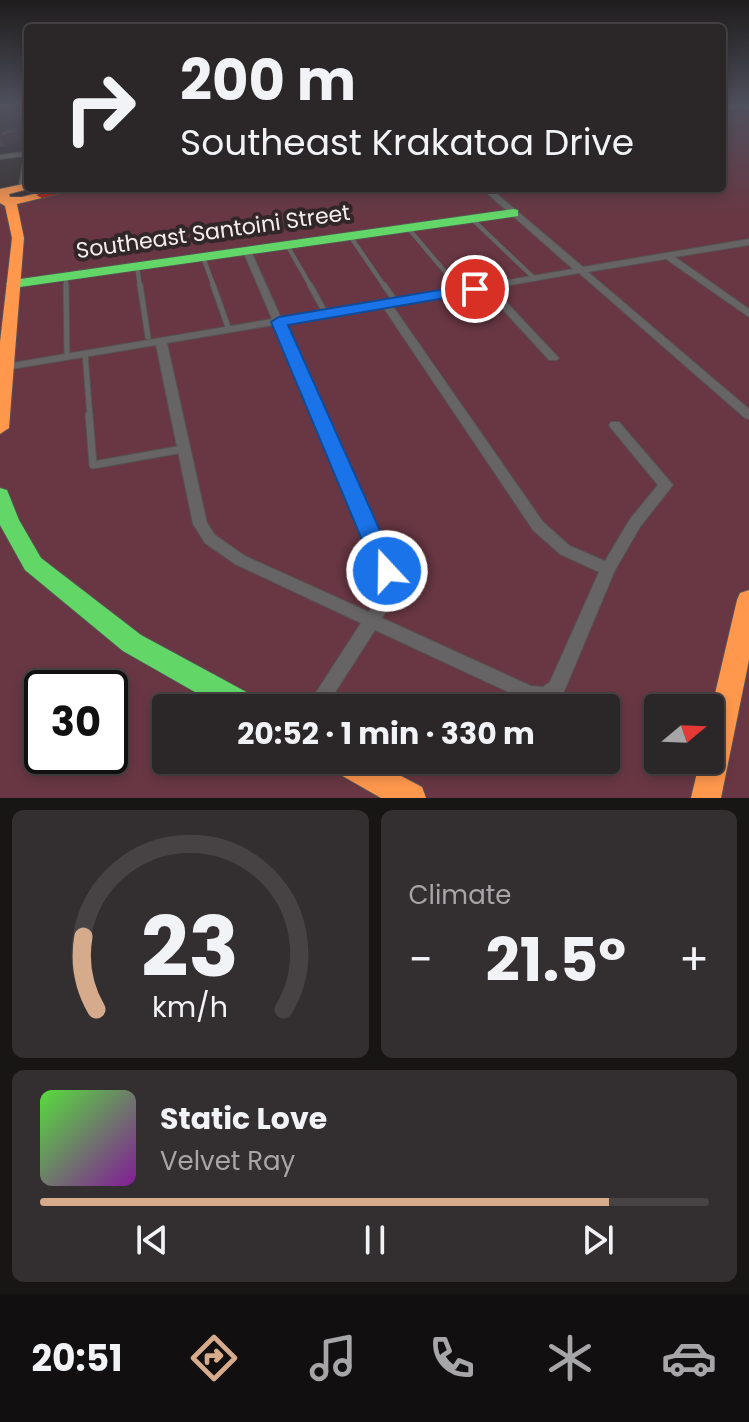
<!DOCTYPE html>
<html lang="en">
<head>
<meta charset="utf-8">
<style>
  body { margin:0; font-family:Poppins,sans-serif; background:#332e2f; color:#f1f3f6; height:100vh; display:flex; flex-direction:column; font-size:30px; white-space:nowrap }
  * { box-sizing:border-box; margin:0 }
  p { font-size:26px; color:#a6a5a7 }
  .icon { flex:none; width:44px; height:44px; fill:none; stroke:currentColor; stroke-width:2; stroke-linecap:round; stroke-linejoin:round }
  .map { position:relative; height:798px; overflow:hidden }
  .sheet { display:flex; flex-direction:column; gap:12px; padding:12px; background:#181515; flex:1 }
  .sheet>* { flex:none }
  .banner { position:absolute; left:24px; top:24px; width:702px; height:168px; border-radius:8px; box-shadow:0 4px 12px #0003,0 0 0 2px #474344; background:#2b2627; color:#f1f3f6; overflow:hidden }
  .needle { width:52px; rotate:71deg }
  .controls { position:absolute; left:644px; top:694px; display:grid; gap:16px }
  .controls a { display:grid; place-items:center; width:80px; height:80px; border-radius:8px; background:#2b2627; box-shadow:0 4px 12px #0003,0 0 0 2px #474344; font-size:40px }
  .speed { position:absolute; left:24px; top:670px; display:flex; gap:16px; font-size:40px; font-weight:700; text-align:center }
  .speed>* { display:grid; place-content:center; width:104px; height:104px; border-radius:50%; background:#2b2627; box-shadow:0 4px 12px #0003,0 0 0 2px #474344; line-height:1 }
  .speed .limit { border:4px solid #111; border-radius:12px; background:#fff; color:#111 }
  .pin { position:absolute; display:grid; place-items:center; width:68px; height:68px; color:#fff; margin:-34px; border:4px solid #fff; border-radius:50%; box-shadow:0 2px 8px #0007 }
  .me { position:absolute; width:88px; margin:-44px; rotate:339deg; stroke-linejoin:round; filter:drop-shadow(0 0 6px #0008) }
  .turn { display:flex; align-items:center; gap:28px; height:168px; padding:0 24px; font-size:36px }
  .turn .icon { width:104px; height:104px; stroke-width:2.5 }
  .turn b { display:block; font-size:56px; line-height:68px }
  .big { font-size:60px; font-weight:700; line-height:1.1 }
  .sheet .widget { flex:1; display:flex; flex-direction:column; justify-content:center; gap:12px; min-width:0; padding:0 28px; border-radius:12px; background:#332e2f }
  .sheet .dial { align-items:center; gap:0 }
  .dial svg { height:208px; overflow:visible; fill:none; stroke:#474344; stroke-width:7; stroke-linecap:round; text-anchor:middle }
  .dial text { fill:#f1f3f6; stroke:none }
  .song { display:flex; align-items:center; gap:24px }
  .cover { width:96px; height:96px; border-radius:12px; background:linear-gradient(135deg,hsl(110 70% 55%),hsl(290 70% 35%)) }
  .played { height:8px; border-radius:4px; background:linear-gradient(90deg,#d6ab8b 85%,#474344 85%) }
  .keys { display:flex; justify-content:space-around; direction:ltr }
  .heat { display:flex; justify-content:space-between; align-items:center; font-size:44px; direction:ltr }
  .sheet .tiles { flex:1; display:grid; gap:12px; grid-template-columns:1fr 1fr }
  .widget:last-child { grid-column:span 2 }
  .trip { position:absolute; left:152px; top:694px; width:468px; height:80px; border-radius:8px; background:#2b2627; box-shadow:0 4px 12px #0003,0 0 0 2px #474344; font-weight:700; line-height:80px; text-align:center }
  .menu { display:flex; height:128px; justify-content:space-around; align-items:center; background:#110f10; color:#a6a5a7 }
  .menu .icon { width:56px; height:56px }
  .menu .active { color:#d6ab8b }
  .menu b { font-size:36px; color:#f1f3f6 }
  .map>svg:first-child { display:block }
</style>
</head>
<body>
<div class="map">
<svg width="749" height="798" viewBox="0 0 749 798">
  <rect width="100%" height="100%" fill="#393334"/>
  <path fill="#683743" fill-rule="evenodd" d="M749,109v689h-749v-597l106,-13h616v-76zM42,688h68v68h-68zM166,708h440v52h-440zM658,708h52v52h-52z"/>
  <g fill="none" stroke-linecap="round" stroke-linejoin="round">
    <defs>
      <g id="lane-far2">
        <polyline points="472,219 535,279"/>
        <polyline points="408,228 458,287"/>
        <polyline points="350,236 385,287"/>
        <polyline points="287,245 311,287"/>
        <polyline points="203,257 214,287"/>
        <polyline points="137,266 140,287"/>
        <polyline points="66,276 66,287"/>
      </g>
      <g id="lane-far1">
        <polyline points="66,285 67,357"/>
        <polyline points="140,285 148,337"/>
        <polyline points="213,285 229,330"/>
        <polyline points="310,285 326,314"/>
        <polyline points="384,285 396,302"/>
        <polyline points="456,285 461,291"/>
        <polyline points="85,354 90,417"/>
      </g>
      <polyline id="lane" points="89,415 93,465 183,449"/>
      <g id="street">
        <polygon points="7,105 14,105 0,111 0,107"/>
        <polygon points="736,105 749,105 722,110 722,106"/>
        <polygon points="28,150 27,186 23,188 19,186 24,156 0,159 0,155 25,152"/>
        <path d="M481,188h9l93,79 166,-28v6l-74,12 74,52v8l-83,-58 -78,13 161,137v10l-4,-1 -166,-145 -86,15 64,68 2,2 -2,2h-8l-65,-71 -92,16 151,217 27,24 35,15 25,-42 28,-34 -47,-57 -2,-3 2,-3h8l54,63 -33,42 -25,43 -52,124 -18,9 -15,-1 -155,-72 -50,78h-19l55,-85 -126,-59 -30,-21 -12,-19 -37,-179 -156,26v-6l272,-46 -29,-68 4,-3 4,3 30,67 292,-49zM383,307l150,223 27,24 39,18 -49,110 -7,5 -12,-1 -149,-68c10,-16 14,-29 13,-47l-111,-248zM274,325l105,246c1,16 -1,27 -10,41l-124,-56 -30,-21 -8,-12 -40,-180z"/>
      </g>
      <g id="fast">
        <polygon points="742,105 749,105 749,109"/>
        <polygon points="514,209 518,210 518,216 13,288 6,284 13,280"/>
        <polygon points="0,488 7,490 19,520 41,558 141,635 259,699 263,708 223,708 123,651 25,570 0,525"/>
      </g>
      <g id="slow">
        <polygon points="28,183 28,188 32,188 9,194 10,197 22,197 37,193 37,188 49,188 46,197 17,204 24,238 9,428 0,434 0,342 12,238 5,206 0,203 0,189"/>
        <polygon points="749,590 749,660 721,798 691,798 700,760 710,760 710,715 737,600 740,593"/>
        <polygon points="327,760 371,760 422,787 426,798 381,798 332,770"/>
      </g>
      <polygon id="jam" points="59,188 81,188 42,198 36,195"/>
    </defs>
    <use href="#lane-far2" stroke="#565253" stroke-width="5"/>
    <use href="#lane-far1" stroke="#565253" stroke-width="7"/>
    <use href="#lane" stroke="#565253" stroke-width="9"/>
    <use href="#street" stroke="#565253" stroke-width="2"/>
    <use href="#fast" stroke="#565253" stroke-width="2"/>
    <use href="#slow" stroke="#565253" stroke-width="2"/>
    <use href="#jam" stroke="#565253" stroke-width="2"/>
    <use href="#lane-far2" stroke="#666464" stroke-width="4"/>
    <use href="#lane-far1" stroke="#666464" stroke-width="5"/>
    <use href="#lane" stroke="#666464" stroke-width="7"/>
    <use href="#street" fill="#666464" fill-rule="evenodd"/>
    <use href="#fast" fill="#63d668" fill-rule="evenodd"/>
    <use href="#slow" fill="#ff974d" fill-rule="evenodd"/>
    <use href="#jam" fill="#b3261e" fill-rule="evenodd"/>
  </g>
  <polygon fill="#534046" points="19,131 22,141 4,147 0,146 0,132"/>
  <g fill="#433439">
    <polygon points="18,108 20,117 1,122 0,113"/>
    <polygon points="19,131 22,141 4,147 1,137"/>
  </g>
  <g fill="#604b51" stroke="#433439" stroke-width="2">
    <polygon points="4,106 18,108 0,113 0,107"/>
    <polygon points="10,129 19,131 0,137 0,132"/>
  </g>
  <linearGradient id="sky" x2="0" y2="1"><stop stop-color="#1f1c1d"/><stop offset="0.49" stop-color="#4e505c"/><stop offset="1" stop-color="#4e505c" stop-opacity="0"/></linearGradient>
  <rect width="749" height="216" fill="url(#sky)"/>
  <polygon fill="#1a73e8" stroke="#114b97" stroke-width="2" points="475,284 482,289 480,292 288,325 398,571 395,578 378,578 375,571 271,322 279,317"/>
  <g text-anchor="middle" stroke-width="8" stroke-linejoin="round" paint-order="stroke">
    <g font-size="22" fill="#f4edee" stroke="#312729">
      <text transform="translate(213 231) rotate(-8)" y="8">Southeast Santoini Street</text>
    </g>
  </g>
</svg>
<div class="controls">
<a><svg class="needle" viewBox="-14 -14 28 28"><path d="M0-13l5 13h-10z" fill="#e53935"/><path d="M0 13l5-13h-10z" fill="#a6a5a7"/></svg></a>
</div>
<div class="speed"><div class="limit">30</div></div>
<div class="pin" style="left:475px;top:289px;background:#d93025"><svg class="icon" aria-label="arrive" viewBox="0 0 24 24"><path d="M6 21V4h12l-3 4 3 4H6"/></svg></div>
<svg class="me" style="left:387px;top:571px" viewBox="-20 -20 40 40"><circle r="17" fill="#1a73e8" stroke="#fff" stroke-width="3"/><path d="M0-11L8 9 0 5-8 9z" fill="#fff"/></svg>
<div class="trip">20:52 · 1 min · 330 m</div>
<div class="banner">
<div class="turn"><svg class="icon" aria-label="right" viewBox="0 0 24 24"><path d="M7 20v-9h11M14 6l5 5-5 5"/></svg><div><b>200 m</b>Southeast Krakatoa Drive</div></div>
</div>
</div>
<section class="sheet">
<div class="tiles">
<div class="widget dial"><svg viewBox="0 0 100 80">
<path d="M14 69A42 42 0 1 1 86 69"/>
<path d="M14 69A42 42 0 0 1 9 41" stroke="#d6ab8b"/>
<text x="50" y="56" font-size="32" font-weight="700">23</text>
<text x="50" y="72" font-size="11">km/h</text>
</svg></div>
<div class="widget"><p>Climate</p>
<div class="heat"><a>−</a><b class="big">21.5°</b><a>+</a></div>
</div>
<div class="widget">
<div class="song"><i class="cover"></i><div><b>Static Love</b><p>Velvet Ray</p></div></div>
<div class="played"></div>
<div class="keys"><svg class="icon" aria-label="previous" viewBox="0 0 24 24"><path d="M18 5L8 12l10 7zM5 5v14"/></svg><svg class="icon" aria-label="pause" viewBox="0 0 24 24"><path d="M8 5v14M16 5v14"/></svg><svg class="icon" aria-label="next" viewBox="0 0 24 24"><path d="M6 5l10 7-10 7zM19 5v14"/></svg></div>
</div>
</div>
</section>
<nav class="menu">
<b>20:51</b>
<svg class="icon active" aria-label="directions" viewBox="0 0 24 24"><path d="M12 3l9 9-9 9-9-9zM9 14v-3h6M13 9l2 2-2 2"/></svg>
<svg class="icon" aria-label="music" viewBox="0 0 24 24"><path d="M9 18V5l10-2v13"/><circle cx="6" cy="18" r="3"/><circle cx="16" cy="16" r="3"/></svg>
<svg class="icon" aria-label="phone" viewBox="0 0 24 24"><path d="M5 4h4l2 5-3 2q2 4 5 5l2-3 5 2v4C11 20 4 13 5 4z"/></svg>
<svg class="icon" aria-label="climate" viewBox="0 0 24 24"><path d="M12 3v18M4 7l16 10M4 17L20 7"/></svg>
<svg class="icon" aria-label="car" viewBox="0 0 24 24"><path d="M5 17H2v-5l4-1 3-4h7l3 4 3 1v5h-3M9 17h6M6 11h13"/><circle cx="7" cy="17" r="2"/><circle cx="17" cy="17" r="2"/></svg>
</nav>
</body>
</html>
